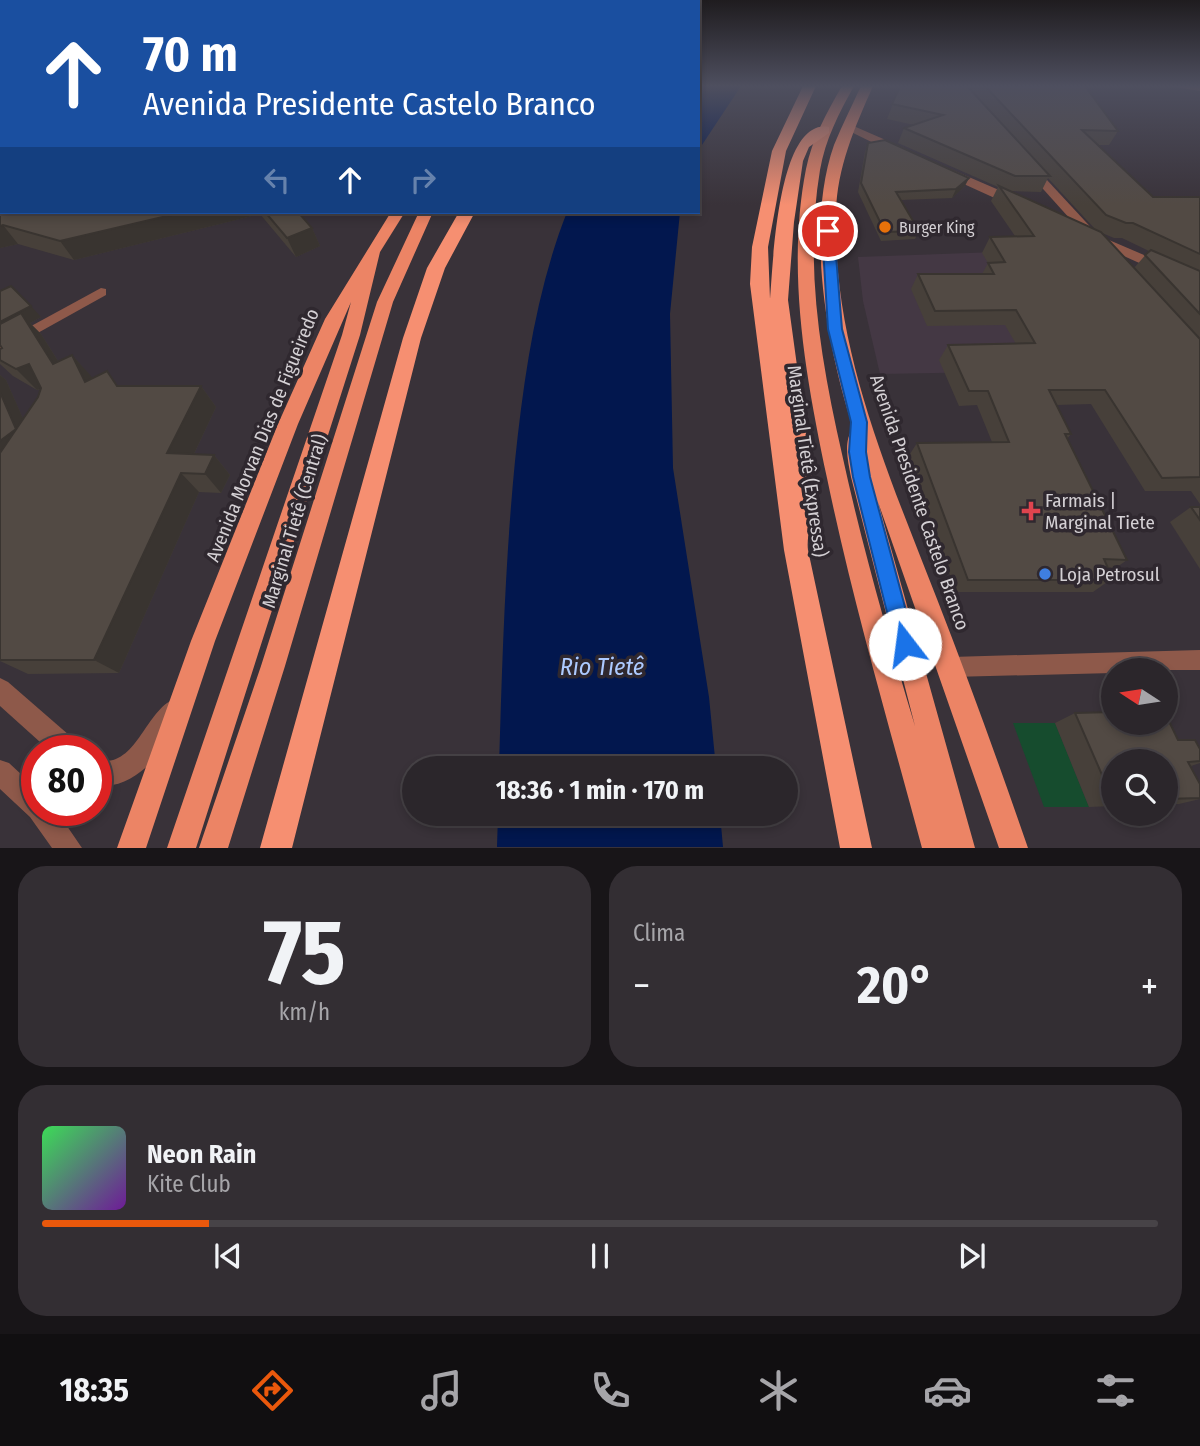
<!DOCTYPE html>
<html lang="pt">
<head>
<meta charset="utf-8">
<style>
  body { margin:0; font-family:"Fira Sans Condensed",sans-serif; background:#332e33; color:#f1f3f6; height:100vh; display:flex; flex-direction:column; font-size:26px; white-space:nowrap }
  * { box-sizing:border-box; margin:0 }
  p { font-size:23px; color:#a6a5a9 }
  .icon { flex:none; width:38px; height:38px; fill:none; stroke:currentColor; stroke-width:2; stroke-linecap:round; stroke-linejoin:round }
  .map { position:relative; height:848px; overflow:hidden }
  .details { display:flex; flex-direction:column; gap:18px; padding:18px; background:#181518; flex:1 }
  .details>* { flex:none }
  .top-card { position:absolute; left:0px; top:0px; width:700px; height:214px; box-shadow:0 4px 10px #0003,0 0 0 2px #474347; background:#1a4fa0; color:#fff; overflow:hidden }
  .needle { width:46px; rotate:282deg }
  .fabs { position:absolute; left:1101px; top:658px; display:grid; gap:14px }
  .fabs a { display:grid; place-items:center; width:77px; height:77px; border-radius:50%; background:#2b262b; box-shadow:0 4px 10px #0003,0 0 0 2px #474347; font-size:35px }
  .speed { position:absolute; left:21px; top:735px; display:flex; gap:14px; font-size:35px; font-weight:700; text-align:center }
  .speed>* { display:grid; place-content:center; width:91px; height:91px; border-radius:50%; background:#2b262b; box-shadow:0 4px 10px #0003,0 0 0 2px #474347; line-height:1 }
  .speed .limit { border:10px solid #d22; background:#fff; color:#111 }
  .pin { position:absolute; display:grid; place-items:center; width:60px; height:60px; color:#fff; margin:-30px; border:4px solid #fff; border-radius:50%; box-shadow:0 2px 7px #0007 }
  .me { position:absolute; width:77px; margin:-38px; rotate:345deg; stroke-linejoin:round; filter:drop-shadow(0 0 5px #0008) }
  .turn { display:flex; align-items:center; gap:24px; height:147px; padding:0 28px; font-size:32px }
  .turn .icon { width:91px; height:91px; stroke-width:2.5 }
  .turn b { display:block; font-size:49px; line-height:60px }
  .lanes { display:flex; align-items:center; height:66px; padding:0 28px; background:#0003; justify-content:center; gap:35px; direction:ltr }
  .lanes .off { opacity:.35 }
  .big { font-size:52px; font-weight:700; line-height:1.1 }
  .details .widget { flex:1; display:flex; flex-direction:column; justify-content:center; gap:10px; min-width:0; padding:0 24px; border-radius:28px; background:#332e33 }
  .details .dial { align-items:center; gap:0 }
  .dial b { font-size:91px; line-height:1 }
  .song { display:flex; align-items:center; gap:21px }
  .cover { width:84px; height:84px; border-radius:10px; background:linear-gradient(135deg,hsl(130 70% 55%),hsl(280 70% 35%)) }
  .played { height:7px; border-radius:4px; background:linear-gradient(90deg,#ea580c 15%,#474347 15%) }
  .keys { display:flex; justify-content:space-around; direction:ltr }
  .heat { display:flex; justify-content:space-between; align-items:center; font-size:38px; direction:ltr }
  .details .tiles { flex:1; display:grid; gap:18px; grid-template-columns:1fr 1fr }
  .widget:last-child { grid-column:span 2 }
  .trip { position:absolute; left:402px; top:756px; width:396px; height:70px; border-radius:35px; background:#2b262b; box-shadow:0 4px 10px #0003,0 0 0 2px #474347; font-weight:700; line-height:70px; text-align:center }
  .tabs { display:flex; height:112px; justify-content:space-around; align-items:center; background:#110f11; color:#a6a5a9 }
  .tabs .icon { width:49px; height:49px }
  .tabs .current { color:#ea580c }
  .tabs b { font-size:32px; color:#f1f3f6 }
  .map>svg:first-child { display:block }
</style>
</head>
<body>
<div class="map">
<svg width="1200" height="848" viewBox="0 0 1200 848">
  <rect width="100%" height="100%" fill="#393239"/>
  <polygon fill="#443844" points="1025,251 1104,370 880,374 863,301 858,257"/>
  <polygon fill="#164c2e" points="1013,723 1055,723 1089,807 1044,807"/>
  <g fill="#02174e">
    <polygon points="698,86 741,86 698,151"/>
    <path d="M567,212h113l-10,102 3,154 36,229 7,71h-217c3,-103 6,-205 16,-307 9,-85 21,-170 52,-249z"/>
    <polygon points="498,814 720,814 723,847 497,847"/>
  </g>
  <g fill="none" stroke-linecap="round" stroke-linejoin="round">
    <g fill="#8e594a" fill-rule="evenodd">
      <polygon points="1026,166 1034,166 1097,234 1097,240 1089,240 1026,170"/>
      <polygon points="101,288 106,289 106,295 0,354 0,343"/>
      <polygon points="1200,650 1200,670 1113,670 1113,673 951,677 944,674 941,667 944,660 951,657"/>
    </g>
    <g fill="#8e594a" fill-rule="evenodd">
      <polygon points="1168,86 1200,86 1200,91"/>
      <polygon points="849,124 904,148 906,151 896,154 845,129 843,127"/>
      <polygon points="948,168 1020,199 1021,202 1015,206 1010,205 944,175 942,172"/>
      <polygon points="1095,234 1200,279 1200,290 1090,241 1090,235"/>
      <polygon points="0,678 8,682 77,742 80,751 50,751 0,706"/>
      <path d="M174,699l8,4 4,8c-13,31 -52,84 -90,73v-24c40,10 48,-48 78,-61z"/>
      <polygon points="0,760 9,763 37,789 37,810 56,810 82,848 52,848 30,817 0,789"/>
    </g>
    <g fill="#ec8465" fill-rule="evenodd">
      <path d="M842,86h12c-15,27 -29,54 -34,84 -16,95 1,191 22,284 20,92 46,182 73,272l-64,-249c-3,-16 -8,-35 2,-49 -26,-81 -48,-201 -19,-283 8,-20 18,-39 27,-59h12c-18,41 -36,81 -37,127 -4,135 53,262 101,386 32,82 62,165 91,249h-29l-121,-346 97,346h-53c-33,-123 -69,-245 -95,-370 -21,-100 -41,-207 -21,-309 6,-30 21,-57 36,-83z"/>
      <polygon points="391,212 405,212 380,252 360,335 196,848 167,848 342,335 351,302 298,424 215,641 146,848 117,848 191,641 278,424 325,319"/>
      <polygon points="419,212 433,212 393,302 285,666 228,848 199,848 261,666 377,302"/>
    </g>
    <g fill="#f68f71" fill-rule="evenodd">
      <path d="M803,86h13l-30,65 -18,96 2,52c3,-32 7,-182 59,-172v6l-20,14 -6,14 -9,61 -6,78 28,205c-3,15 -10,31 -8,45l64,298h-32l-56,-298 -34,-266 2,-37 20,-96z"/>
      <polygon points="459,212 475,212 445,268 421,338 292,848 260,848 403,338 427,268"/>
    </g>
  </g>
  <g fill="#47403a" fill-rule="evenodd">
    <path d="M900,86h185l33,45 -9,14h-11l55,52h47v307l-9,-13h-46l-54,-87 -35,1 15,29 -4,5 60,121 -17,12 -3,3 3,5 -17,12h-137l-48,-135 9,-14 75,-1 -15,-37 -18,1 -20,-46 9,-15 68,-1 -11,-19 -78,1 -16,-37 7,-15h64l6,-11 -6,-10 8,-16 25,-1 -24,-35 7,-14 -100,-44 6,-15 10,-3 -27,-6zM1048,178l47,51 -85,-38 31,1zM1102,233l12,5h8l27,13 -15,17z"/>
    <polygon points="868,143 965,186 952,198 901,200 919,231 915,239 881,241 858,192 865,152"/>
    <polygon points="2,212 298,212 312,228 320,246 296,257 260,214 74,260 18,244 0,248"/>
    <polygon points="318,212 343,212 340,215"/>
    <polygon points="0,291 41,317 30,323 41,334 58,361 72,355 92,378 120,386 201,386 216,407 194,454 214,455 230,475 221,493 199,492 119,673 28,674 0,661 0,375 6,380 23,419 38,397 41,389 37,390 13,376 0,364 0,349 2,348"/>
    <polygon points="1191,507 1200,507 1200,569 1170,522"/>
    <polygon points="1075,713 1178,740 1200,749 1200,763 1191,766 1200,784 1200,799 1179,804 1166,804 1166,761 1113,761 1113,806 1089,807 1055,723"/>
  </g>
  <g fill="#393430">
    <polygon points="969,178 965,186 952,198 956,189"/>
    <polygon points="184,212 259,212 260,214 74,260 60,241"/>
    <polygon points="3,225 18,244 0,248 0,226"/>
    <polygon points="312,228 320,246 296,257 287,238"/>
    <polygon points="31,306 41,317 30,323 41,334 73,385 0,339 0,322"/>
    <polygon points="72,355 91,376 104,403 85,382"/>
    <polygon points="29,364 50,385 37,390 16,369"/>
    <polygon points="0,375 6,380 35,446 0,471"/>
    <polygon points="201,386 216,407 185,473 167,453"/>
    <polygon points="214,455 230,475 221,493 205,474"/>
    <polygon points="181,473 199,492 119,673 94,660"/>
  </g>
  <g fill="#524a44" stroke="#393430" stroke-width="2">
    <polygon points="0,86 2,86 2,212 184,212 60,241 3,225 0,226"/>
    <polygon points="900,86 967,86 1050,176 1015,176 904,128 943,115 892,104"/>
    <polygon points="985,86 1085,86 1118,131 1082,130 1153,197 1200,197 1200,254 1133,223 1126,223 1106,215"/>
    <polygon points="885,140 969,178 956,189 896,192 919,231 885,232 861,183 868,143"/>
    <polygon points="999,186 1101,232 1200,339 1200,477 1162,478 1105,390 1049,390 1071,434 1065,434 1127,560 1104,559 1110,573 1106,573 1110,580 968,580 917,443 1009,442 988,391 969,391 948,345 1035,343 1016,310 935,311 918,274 994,274 988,263 1005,262 990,237 1034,236"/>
    <polygon points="265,212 298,212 312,228 287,238"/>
    <polygon points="1151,250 1200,271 1200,314 1145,255"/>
    <polygon points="11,286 31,306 0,322 0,291"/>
    <polygon points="21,313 53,364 72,355 85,382 107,371 117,386 201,386 167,453 214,455 205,474 181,473 94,660 0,660 0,453 38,397 41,388 29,364 16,369 0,360 0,349 2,348 0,345 0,324"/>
    <polygon points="0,392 16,429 0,441"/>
    <polygon points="1191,507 1200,507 1200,520"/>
    <polygon points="1113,712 1113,723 1166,723 1166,715 1178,740 1195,740 1200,749 1200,761 1188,762 1200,784 1200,798 1166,799 1166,761 1113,761 1113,800 1075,713"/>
  </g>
  <linearGradient id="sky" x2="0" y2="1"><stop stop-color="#1f1c1f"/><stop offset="0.42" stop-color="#4e4f5f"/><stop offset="1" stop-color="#4e4f5f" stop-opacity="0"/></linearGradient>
  <rect width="1200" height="205" fill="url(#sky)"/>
  <polygon fill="#1a73e8" stroke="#114b97" stroke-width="2" points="828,227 834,231 842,329 867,422 866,452 870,477 915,644 912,651 905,654 898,651 895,644 853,477 849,452 851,422 828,329 822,231"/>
  <circle fill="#e8710a" stroke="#2f282f" stroke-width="2.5" cx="885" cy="227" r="7"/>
  <path fill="#e0444e" stroke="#2f282f" stroke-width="2.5" d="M1027.5 500.5h7v7h7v7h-7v7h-7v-7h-7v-7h7z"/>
  <circle fill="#3f7fe0" stroke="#2f282f" stroke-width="2.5" cx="1045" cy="574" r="7"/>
  <g text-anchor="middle" stroke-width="7" stroke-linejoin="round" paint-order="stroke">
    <g font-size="16" fill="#d4d0d4" stroke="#2f282f" text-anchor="start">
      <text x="899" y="233">Burger King</text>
    </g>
    <g font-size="19" fill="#d4d0d4" stroke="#2f282f">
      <text transform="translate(262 435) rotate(-68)" y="7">Avenida Morvan Dias de Figueiredo</text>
      <text transform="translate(808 461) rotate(82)" y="7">Marginal Tietê (Expressa)</text>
      <text transform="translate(920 502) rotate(71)" y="7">Avenida Presidente Castelo Branco</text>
      <text transform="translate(294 521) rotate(-73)" y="7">Marginal Tietê (Central)</text>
    </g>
    <g font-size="19" fill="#d4d0d4" stroke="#2f282f" text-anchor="start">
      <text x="1045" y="507">Farmais |<tspan x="1045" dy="22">Marginal Tiete</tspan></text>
      <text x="1059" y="581">Loja Petrosul</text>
    </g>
    <g font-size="24" font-style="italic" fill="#adcaff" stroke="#2f282f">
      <text x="602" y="675">Rio Tietê</text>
    </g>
  </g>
</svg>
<div class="fabs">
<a><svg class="needle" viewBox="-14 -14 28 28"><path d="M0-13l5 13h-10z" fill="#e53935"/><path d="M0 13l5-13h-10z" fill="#a6a5a9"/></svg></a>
<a><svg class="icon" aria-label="search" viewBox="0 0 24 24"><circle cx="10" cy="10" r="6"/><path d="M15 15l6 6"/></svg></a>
</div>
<div class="speed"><div class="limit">80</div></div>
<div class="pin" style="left:828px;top:231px;background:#d93025"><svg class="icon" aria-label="arrive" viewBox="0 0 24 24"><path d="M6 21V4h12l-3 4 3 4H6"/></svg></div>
<svg class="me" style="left:905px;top:644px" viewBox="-20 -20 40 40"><circle r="19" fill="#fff"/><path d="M0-13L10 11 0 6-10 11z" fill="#1a73e8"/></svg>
<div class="trip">18:36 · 1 min · 170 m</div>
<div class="top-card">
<div class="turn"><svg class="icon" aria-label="ahead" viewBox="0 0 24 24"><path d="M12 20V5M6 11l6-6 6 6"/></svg><div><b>70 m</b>Avenida Presidente Castelo Branco</div></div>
<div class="lanes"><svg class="icon off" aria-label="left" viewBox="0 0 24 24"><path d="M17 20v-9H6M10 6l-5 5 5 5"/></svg><svg class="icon" aria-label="ahead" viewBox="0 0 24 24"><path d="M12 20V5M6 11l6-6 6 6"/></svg><svg class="icon off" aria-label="right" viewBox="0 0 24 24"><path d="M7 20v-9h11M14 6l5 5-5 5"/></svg></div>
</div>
</div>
<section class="details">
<div class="tiles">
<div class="widget dial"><b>75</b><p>km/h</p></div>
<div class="widget"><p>Clima</p>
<div class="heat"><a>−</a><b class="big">20°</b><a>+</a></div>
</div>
<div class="widget">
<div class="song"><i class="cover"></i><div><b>Neon Rain</b><p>Kite Club</p></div></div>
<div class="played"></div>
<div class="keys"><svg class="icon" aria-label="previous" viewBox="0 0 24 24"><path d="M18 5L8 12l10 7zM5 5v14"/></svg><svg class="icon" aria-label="pause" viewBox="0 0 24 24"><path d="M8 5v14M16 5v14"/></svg><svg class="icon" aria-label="next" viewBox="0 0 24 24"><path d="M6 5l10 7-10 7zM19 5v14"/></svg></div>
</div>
</div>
</section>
<nav class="tabs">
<b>18:35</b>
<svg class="icon current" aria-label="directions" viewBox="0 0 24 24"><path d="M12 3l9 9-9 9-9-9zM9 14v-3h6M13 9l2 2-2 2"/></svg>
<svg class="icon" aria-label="music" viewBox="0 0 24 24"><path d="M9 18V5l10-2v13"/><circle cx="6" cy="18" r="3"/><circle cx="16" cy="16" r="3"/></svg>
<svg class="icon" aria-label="phone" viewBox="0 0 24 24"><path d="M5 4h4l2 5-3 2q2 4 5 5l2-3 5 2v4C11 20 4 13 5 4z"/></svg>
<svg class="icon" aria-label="climate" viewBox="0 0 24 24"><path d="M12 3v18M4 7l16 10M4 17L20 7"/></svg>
<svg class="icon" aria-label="car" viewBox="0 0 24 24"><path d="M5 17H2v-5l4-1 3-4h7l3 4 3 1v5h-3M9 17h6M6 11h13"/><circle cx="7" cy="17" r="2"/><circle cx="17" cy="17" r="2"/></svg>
<svg class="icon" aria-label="filters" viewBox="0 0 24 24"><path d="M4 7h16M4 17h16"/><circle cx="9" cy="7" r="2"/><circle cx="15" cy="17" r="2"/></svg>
</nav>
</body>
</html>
